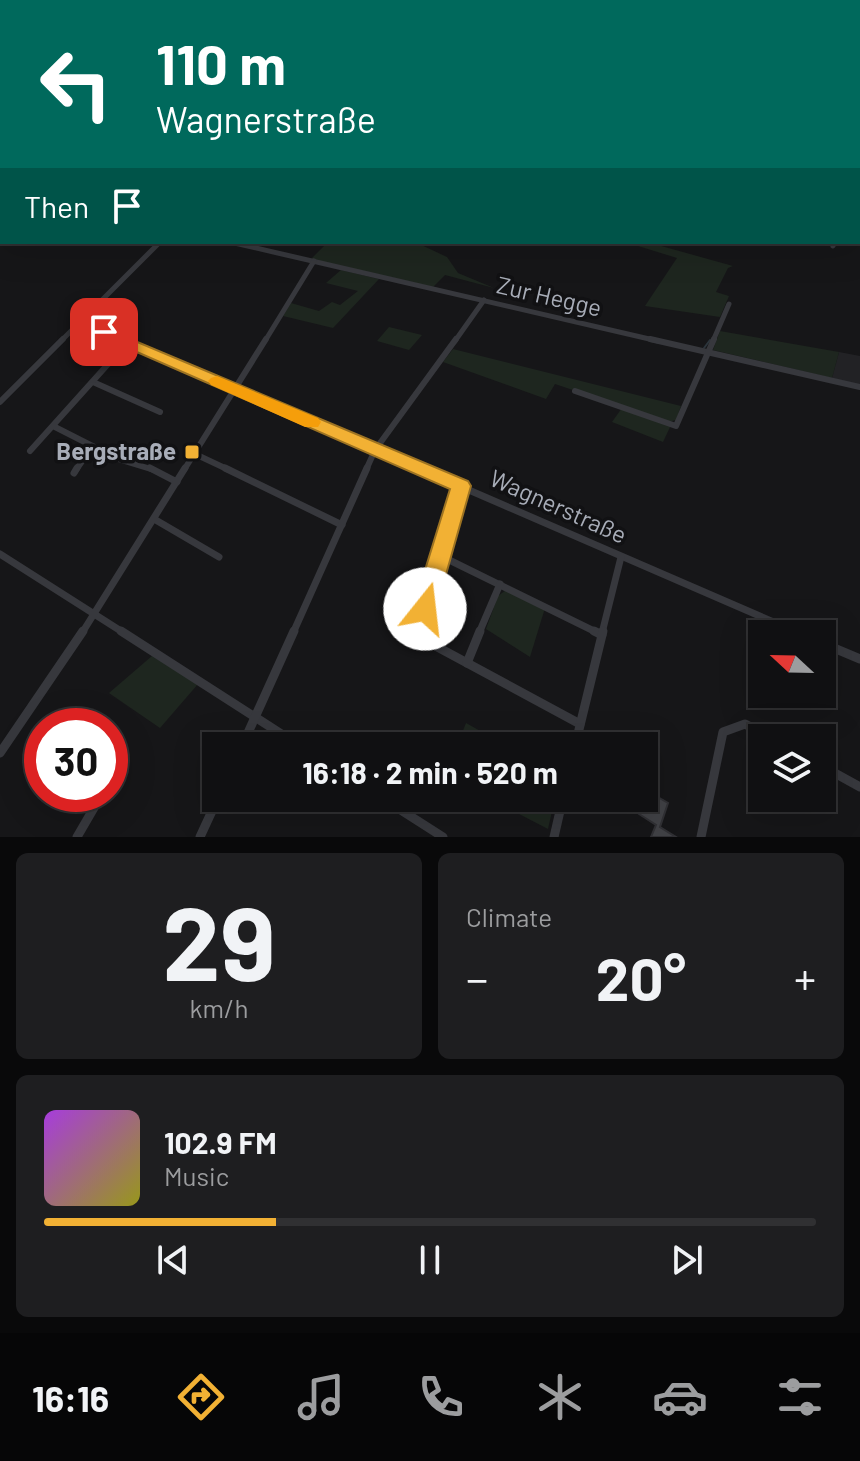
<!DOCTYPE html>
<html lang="en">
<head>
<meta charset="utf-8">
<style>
  body { margin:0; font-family:Barlow,sans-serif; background:#1e1e20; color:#f1f3f6; height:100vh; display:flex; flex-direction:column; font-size:30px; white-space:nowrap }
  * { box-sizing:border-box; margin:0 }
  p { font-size:26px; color:#9c9d9f }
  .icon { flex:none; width:44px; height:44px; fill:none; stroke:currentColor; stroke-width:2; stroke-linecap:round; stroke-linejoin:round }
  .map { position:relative; height:837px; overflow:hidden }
  .sheet { display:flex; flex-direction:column; gap:16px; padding:16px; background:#09090a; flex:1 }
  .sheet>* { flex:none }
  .hud { position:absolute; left:0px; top:0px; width:860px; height:244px; box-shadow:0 8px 32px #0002,0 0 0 2px #303032; background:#00695c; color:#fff; overflow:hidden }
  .needle { width:52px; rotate:292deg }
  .controls { position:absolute; left:748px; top:620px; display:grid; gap:16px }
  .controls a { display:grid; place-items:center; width:88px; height:88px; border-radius:0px; background:#101012; box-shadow:0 8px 32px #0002,0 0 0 2px #303032; font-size:40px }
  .speed { position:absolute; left:24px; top:708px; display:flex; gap:16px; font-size:40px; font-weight:700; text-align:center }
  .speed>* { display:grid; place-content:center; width:104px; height:104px; border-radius:50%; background:#101012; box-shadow:0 8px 32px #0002,0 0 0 2px #303032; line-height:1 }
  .speed .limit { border:12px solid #d22; background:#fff; color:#111 }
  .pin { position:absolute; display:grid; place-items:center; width:68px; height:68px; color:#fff; margin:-34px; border-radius:16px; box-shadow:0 4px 12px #0006 }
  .me { position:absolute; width:88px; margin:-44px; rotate:16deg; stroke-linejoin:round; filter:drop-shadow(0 0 6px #0008) }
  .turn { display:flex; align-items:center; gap:28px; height:168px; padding:0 24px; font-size:36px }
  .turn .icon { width:104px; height:104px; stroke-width:2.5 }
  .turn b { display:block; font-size:56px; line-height:68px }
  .then { display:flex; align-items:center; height:76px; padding:0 24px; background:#0003; gap:16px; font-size:30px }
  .big { font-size:60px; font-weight:700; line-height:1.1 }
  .sheet .widget { flex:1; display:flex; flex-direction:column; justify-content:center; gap:12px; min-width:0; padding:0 28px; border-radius:12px; background:#1e1e20 }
  .sheet .dial { align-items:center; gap:0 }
  .dial b { font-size:104px; line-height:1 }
  .song { display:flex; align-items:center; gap:24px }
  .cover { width:96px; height:96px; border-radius:12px; background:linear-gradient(135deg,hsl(280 70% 55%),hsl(60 70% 35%)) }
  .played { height:8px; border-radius:4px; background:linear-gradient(90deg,#f2b134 30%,#303032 30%) }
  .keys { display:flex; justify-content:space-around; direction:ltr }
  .heat { display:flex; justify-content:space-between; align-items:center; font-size:44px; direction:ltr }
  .sheet .tiles { flex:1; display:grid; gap:16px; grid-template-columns:1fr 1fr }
  .widget:last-child { grid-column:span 2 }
  .trip { position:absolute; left:202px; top:732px; width:456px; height:80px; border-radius:0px; background:#101012; box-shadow:0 8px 32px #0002,0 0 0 2px #303032; font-weight:700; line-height:80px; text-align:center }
  .menu { display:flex; height:128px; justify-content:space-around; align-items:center; background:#060607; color:#9c9d9f }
  .menu .icon { width:56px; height:56px }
  .menu .selected { color:#f2b134 }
  .menu b { font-size:36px; color:#f1f3f6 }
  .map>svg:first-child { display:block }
</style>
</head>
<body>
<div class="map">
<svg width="860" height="837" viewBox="0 0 860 837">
  <rect width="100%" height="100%" fill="#161618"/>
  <polygon fill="#222225" points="839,352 860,356 860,385 832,378"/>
  <g fill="#1e261f">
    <polygon points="328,242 415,242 447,257 458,273 494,288 445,275 433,287 311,259"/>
    <polygon points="625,242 647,242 733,266 728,268 716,292 729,296 720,317 645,306 677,258"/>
    <polygon points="341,270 379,279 333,328 283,316 291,303 319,311 332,302 340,305 358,291 326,283"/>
    <polygon points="389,327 422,335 409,350 377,341"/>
    <polygon points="720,331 839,352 832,378 713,350"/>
    <polygon points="453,349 681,406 676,420 668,422 555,384 546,399 443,362"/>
    <polygon points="622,408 671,425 663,442 612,422"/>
    <polygon points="506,590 545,608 530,657 486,629 498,596"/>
    <polygon points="152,656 198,684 160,728 109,693"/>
    <polygon points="466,723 507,746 457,746"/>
    <polygon points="498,798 555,798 548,829 496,802"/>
  </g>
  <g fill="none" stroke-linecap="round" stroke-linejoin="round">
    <polyline stroke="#2c353c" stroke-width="2" points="704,348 710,340"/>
  </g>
  <polygon fill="#404145" stroke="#303034" stroke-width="2" points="649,792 668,803 660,827 676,837 651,837 656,825 639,814"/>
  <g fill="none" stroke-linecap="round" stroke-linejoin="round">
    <g stroke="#37383d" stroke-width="5">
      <polyline points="230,242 658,341"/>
      <polyline points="833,246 835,242"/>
      <polyline points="80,322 123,341"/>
      <polyline points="61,341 160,242"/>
      <polyline points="265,341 314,261"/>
      <polyline points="455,341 484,300"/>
      <polyline points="713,341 729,304"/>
    </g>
    <g stroke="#37383d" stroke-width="6">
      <polyline points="118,339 423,470"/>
      <polyline points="650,339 860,387"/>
      <polyline points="93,382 160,412"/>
      <polyline points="575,391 676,426 714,339"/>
      <polyline points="0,402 63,339"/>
      <polyline points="55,427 118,459 154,470"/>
      <polyline points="30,451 127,343"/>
      <polyline points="195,454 229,470"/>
      <polyline points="76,470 92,447"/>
      <polyline points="184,470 266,339"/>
      <polyline points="366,470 375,450 456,339"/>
    </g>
    <g stroke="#37383d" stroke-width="7">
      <polyline points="150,468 177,482"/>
      <polyline points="225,468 342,525"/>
      <polyline points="418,468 799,633"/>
      <polyline points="74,473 77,468"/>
      <polyline points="154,519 219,557"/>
      <polyline points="0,554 124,633"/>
      <polyline points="441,556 598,633"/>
      <polyline points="82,633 185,468"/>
      <polyline points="293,633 367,468"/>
      <polyline points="418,633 461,486"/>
      <polyline points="479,633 500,584"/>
      <polyline points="602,633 621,557"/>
    </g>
    <g stroke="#37383d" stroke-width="9">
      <polyline points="121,631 300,746"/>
      <polyline points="418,631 417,636 580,724"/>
      <polyline points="594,631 602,635"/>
      <polyline points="795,631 801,634"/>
      <polyline points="822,643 860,659"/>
      <polyline points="467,663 480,631"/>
      <polyline points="242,746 294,631"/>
      <polyline points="575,746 603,631"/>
      <polyline points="0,753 83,631"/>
      <polyline points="822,766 860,787"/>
      <polyline points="110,781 118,767"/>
      <polyline points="382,798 443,837"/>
      <polyline points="77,837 102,794"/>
      <polyline points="200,837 218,798"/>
      <polyline points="554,837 563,798"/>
      <polyline points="701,837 723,732 745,724 771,738"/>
    </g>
  </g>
  <linearGradient id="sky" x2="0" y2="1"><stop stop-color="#0c0c0d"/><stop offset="0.43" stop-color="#363c48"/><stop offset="1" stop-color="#363c48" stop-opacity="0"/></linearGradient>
  <rect width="860" height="206" fill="url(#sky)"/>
  <polygon fill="#f2b134" stroke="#9d7322" stroke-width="2" points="104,328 468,481 471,486 434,617 425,620 416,617 413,609 450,489 98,335 98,329"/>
  <polygon fill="#f59e0b" points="217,376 318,418 321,422 318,427 305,427 211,385 208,381 211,378"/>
  <rect fill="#f2b134" stroke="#111113" stroke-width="3" x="184" y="444" width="16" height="16" rx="4"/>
  <g text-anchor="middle" stroke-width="7" stroke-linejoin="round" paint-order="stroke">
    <g font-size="24" fill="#a8adb8" stroke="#111113">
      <text transform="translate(549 297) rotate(13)" y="8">Zur Hegge</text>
      <text transform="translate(558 507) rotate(24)" y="8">Wagnerstraße</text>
    </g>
    <g font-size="24" font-weight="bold" fill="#a8adb8" stroke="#111113" text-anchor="end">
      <text x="176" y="460">Bergstraße</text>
    </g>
  </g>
</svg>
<div class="controls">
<a><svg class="needle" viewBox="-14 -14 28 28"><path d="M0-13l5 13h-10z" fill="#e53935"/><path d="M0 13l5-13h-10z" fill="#9c9d9f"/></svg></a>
<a><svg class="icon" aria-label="layers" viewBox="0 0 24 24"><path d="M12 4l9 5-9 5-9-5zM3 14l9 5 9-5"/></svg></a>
</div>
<div class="speed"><div class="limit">30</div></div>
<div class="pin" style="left:104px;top:332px;background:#d93025"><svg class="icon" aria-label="arrive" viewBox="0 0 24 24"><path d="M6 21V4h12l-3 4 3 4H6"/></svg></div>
<svg class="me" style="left:425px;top:609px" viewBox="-20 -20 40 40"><circle r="19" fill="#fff"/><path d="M0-13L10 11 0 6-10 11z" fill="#f2b134"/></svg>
<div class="trip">16:18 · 2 min · 520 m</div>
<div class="hud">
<div class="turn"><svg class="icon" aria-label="left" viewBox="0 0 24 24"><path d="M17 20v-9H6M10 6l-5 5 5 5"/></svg><div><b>110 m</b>Wagnerstraße</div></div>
<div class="then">Then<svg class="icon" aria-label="arrive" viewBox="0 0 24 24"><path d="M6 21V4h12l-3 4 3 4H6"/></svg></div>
</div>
</div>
<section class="sheet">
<div class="tiles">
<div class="widget dial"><b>29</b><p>km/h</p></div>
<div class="widget"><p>Climate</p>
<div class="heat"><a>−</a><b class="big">20°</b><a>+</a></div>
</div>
<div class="widget">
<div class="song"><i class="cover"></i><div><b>102.9 FM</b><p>Music</p></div></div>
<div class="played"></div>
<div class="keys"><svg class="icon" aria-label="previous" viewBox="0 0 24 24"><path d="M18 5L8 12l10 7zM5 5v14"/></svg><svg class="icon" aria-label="pause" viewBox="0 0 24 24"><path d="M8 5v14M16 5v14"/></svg><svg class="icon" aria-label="next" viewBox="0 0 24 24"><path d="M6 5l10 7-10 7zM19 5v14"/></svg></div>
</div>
</div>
</section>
<nav class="menu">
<b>16:16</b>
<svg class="icon selected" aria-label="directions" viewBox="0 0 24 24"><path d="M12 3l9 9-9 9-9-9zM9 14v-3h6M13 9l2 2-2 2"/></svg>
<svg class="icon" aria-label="music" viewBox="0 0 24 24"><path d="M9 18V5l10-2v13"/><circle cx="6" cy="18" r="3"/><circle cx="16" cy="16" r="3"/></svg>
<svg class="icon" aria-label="phone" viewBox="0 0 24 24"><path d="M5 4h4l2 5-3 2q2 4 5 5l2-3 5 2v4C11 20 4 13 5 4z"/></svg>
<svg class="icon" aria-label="climate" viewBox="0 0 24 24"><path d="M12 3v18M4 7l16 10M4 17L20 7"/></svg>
<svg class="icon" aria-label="car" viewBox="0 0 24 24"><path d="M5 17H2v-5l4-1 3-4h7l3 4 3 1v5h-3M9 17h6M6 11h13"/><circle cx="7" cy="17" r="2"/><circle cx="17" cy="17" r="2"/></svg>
<svg class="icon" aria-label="filters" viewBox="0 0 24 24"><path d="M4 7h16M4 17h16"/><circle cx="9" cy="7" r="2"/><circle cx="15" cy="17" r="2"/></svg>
</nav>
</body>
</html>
